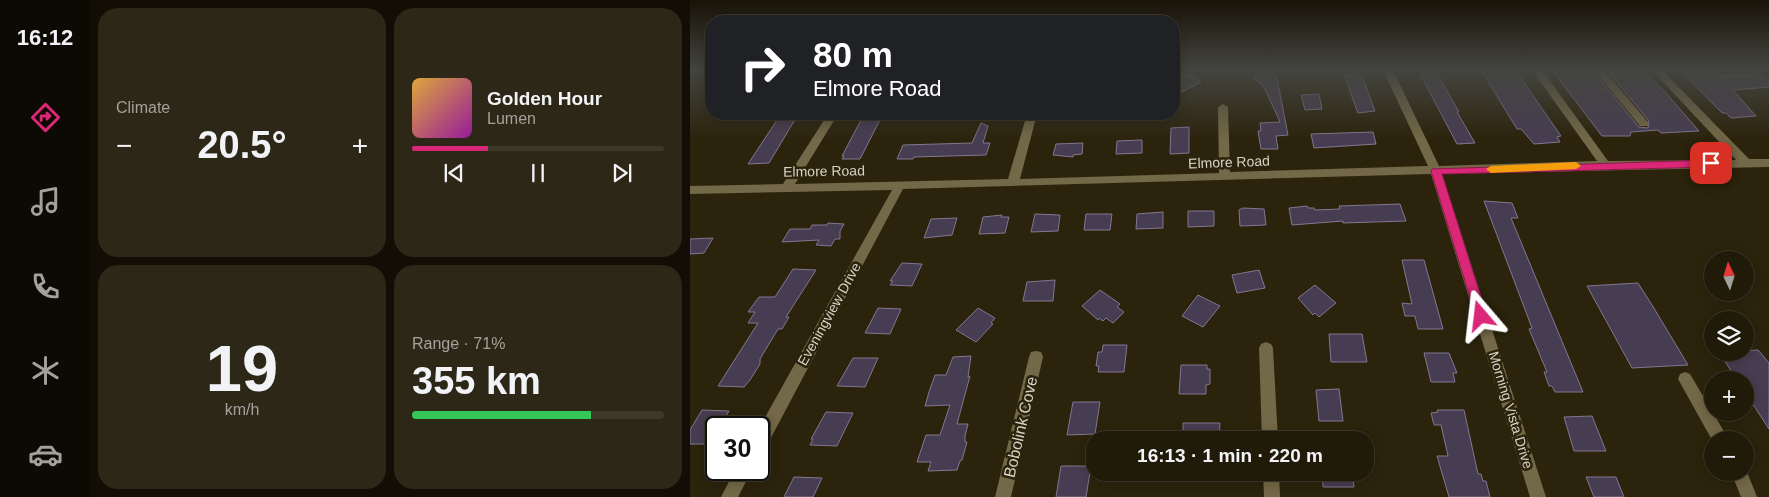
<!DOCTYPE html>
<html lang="en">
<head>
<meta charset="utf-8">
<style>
  body { margin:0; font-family:Helvetica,sans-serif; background:#2d2717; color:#f1f3f6; height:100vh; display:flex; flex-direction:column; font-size:19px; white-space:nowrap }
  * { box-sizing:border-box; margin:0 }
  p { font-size:16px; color:#a2a19c }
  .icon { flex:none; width:28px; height:28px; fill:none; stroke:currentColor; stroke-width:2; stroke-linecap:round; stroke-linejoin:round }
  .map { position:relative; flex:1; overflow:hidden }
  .drawer { display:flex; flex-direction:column; gap:8px; padding:8px; background:#120e05; width:600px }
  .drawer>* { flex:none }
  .banner { position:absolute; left:15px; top:15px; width:475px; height:105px; border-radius:20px; box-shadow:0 2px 12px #0003,0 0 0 1px #3d382a; background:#202124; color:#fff; overflow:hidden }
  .needle { width:32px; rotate:356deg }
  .fabs { position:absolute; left:1014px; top:251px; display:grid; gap:10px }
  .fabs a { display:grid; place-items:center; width:50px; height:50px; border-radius:50%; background:#201a09; box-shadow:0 2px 12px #0003,0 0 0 1px #3d382a; font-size:25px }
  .speed { position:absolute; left:15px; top:416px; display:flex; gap:10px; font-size:25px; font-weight:700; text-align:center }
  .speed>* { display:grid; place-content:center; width:65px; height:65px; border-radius:50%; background:#201a09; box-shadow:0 2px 12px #0003,0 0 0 1px #3d382a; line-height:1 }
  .speed .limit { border:2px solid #111; border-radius:8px; background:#fff; color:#111 }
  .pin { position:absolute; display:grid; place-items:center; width:42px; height:42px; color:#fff; margin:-21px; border-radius:10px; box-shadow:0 2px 8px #0006 }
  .me { position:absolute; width:55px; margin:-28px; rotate:343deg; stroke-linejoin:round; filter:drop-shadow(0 0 4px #0008) }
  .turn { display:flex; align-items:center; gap:18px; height:105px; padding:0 25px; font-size:22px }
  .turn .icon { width:65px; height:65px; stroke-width:2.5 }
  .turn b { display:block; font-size:35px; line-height:42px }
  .big { font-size:38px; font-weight:600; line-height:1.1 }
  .drawer .card { flex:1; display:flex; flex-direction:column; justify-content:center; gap:8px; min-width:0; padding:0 18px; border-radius:20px; background:#2d2717 }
  .drawer .dial { align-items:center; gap:0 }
  .dial b { font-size:65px; line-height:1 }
  .song { display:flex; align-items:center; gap:15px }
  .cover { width:60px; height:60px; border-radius:8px; background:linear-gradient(135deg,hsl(40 70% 55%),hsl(300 70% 35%)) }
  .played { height:5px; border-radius:2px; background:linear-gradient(90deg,#db2777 30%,#3d382a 30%) }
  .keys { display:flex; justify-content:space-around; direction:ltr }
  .heat { display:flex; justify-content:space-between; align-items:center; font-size:28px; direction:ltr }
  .charge { height:8px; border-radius:4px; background:linear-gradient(90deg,#34c759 71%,#3d382a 0) }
  .drawer .tiles { flex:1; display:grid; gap:8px; grid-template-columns:repeat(2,1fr) }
  .trip { position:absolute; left:396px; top:431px; width:288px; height:50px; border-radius:20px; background:#201a09; box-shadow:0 2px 12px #0003,0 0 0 1px #3d382a; font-weight:600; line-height:50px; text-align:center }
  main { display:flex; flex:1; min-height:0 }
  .dock { display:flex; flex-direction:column; width:90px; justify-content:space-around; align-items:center; background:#0d0a04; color:#a2a19c }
  .dock .icon { width:35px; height:35px }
  .dock .selected { color:#db2777 }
  .dock b { font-size:22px; color:#f1f3f6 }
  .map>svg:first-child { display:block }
</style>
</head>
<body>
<main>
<nav class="dock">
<b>16:12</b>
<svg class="icon selected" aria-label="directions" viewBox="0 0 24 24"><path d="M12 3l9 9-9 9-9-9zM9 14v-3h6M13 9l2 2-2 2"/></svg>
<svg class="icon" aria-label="music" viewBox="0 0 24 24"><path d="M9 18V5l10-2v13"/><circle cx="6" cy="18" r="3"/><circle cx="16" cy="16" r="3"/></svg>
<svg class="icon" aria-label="phone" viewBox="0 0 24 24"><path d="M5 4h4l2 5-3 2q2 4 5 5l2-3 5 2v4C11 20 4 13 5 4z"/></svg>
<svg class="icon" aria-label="climate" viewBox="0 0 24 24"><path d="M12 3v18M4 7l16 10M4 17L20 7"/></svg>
<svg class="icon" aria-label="car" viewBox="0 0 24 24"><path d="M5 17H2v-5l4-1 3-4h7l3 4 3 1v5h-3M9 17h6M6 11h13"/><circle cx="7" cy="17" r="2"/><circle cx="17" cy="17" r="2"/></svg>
</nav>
<section class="drawer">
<div class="tiles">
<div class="card"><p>Climate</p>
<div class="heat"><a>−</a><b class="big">20.5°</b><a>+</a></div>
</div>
<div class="card">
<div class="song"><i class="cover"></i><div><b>Golden Hour</b><p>Lumen</p></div></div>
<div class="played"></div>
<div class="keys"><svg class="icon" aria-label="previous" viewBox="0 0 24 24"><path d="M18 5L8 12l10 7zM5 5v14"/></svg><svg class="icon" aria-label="pause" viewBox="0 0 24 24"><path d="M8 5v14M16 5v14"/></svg><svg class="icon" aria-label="next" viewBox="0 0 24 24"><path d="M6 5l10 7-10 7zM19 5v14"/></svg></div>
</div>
<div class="card dial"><b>19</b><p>km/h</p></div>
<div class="card"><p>Range · 71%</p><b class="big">355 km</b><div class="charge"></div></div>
</div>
</section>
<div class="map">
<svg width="1079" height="497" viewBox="0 0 1079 497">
  <rect width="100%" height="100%" fill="#2b230c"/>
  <g fill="#473d52" stroke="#82778f">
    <polygon points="791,70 818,70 821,74 828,74 871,136 867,137 870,142 844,144 831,129 827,129"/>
    <polygon points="862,70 902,70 949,127 958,128 959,121 917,70 951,70 975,92 1009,131 971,133 968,130 941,132 940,136 912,136"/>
    <polygon points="990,70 1026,70 1032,76 1069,74 1079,82 1079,87 1043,90 1066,116 1041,118 1036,113 1032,113"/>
    <polygon points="578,71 587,78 598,135 586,136 588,149 571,149 568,131 571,131 570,123 590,122 574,87 563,77"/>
    <polygon points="747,73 769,112 767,112 785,143 767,144 730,74"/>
    <polygon points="500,74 511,82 484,96 484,81"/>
    <polygon points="669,74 673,79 685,111 668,113 654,75"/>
    <polygon points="629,94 632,109 615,110 611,95"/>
    <polygon points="91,114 106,114 104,118 106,118 79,163 58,164"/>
    <polygon points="178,114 193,114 170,159 152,159 154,156 152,156 170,122"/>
    <polygon points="291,123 298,126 293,143 300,143 296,155 224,157 223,159 207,159 213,145 282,143"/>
    <polygon points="499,127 499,153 480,154 481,128"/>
    <polygon points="683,132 686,144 624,148 621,134"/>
    <polygon points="452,140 452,153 426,154 427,141"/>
    <polygon points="393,143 392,154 383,155 383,157 363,155 366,144"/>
    <polygon points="794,201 822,203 828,218 821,218 893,392 865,392 862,386 859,386 854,372 857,372 839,329 842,328"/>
    <polygon points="710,204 716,221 653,223 653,221 602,225 599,208 617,206 618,208 624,208 625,210 650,209 649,206"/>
    <polygon points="553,208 574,209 576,225 550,226 549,210"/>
    <polygon points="498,211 524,211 524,226 498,227"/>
    <polygon points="473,212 473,228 446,229 447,214"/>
    <polygon points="345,214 370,215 368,231 341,232"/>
    <polygon points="396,214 422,214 420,230 394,230"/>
    <polygon points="312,215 311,217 319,217 315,233 289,234 293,217"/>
    <polygon points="267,218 262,235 234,238 241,219"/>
    <polygon points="138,223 154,224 150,231 150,239 145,239 141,246 126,245 129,240 92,242 100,229 120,229 122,225 137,225"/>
    <polygon points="23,238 14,253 0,254 0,239"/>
    <polygon points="712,260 734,260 753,329 728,329 725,316 715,316 712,303 722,304"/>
    <polygon points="212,263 232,264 222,286 200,285 203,281 200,281"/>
    <polygon points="103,269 126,270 96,317 99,317 92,329 88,329 70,359 70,364 60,380 54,387 28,386 68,323 58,323 65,312 58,312 69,297 85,297"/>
    <polygon points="569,270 575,288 547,293 542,275"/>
    <polygon points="365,280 363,301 333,301 337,282"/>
    <polygon points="948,283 962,305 998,365 942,368 897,286"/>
    <polygon points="625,285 646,303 629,317 625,313 623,315 608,298"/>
    <polygon points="410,290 430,304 427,307 434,312 423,323 416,318 413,321 409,318 408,320 392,306"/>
    <polygon points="508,295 530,306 513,327 492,316"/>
    <polygon points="188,308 211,309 200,334 175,333"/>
    <polygon points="288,308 305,318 301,323 303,324 286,342 266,330"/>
    <polygon points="639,334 672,334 677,362 641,362"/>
    <polygon points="413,345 437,345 434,372 408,372 409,366 406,366 408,352 412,352"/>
    <polygon points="1068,350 1079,363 1079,429 1055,392 1055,380 1047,380 1029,352"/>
    <polygon points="734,353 759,353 767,373 763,373 765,382 741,382"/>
    <polygon points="281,356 278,377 280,376 267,424 278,424 275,436 275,442 277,442 272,460 270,461 267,470 238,471 241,462 227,462 236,435 250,435 260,405 235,406 239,392 245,375 256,375 263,357"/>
    <polygon points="163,358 188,358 175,387 147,386"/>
    <polygon points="491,365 517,365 517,369 520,369 520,384 516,385 516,394 489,394"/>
    <polygon points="649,389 653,421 629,421 626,390"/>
    <polygon points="383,402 410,402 405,434 377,435"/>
    <polygon points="12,410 39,411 29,428 26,428 18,444 0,444 0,430"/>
    <polygon points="747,410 774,410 788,474 791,474 793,481 796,481 800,497 759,497 747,456 758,456 751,425 744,425 741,413 748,412"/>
    <polygon points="136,412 163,413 147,446 120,445 123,439 121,439"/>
    <polygon points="902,416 916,451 884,451 874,417"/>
    <polygon points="493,423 530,423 529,440 493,440"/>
    <polygon points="371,466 401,466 396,497 366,497"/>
    <polygon points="632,472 662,472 664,487 633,487"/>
    <polygon points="104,477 132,478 123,497 94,497"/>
    <polygon points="896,477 926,477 934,497 904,497"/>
  </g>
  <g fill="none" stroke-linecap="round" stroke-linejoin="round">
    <g fill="#736847" fill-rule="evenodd">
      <polygon points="693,70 703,70 749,166 907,161 842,70 852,70 918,161 1046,160 962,70 972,70 1059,159 1079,159 1079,167 752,174 856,497 840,497 741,174 213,189 75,449 69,451 69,428 202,190 0,194 0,186 93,184 138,114 148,114 105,184 318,179 337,114 347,114 330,179 529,173 528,107 533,104 538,107 540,172 738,166"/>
      <polygon points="904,70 914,70 958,122 958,126 950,126"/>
      <polygon points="576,342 581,344 583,348 588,440 572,440 569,348 571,344"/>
      <polygon points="346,351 351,352 353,357 321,497 305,497 339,357 341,352"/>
      <polygon points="995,372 1000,374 1039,440 1022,440 988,379 990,374"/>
      <polygon points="1055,467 1067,497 1051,497 1041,472 1055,472"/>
      <polygon points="45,470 62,470 48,497 31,497"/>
      <polygon points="573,472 589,472 590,497 574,497"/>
    </g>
  </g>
  <linearGradient id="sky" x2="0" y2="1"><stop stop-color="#181307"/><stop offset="0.5" stop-color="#444540"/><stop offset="1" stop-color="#444540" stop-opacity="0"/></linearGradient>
  <rect width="1079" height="140" fill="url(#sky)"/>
  <polygon fill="#db2777" stroke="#8e194d" points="1021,160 1026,163 1021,167 752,174 797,316 791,321 787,320 741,171 742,169"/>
  <polygon fill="#f59e0b" points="886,162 891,166 886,169 801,173 796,169 801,166"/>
  <g text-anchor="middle" stroke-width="5" stroke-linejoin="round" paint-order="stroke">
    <g font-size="14" fill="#d8d3c6" stroke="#2b230c">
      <text transform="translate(539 162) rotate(-2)" y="5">Elmore Road</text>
      <text transform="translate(134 171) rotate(-1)" y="5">Elmore Road</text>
      <text transform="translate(139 314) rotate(-61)" y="5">Eveningview Drive</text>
      <text transform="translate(821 410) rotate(73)" y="5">Morning Vista Drive</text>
    </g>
    <g font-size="16" fill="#d8d3c6" stroke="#2b230c">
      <text transform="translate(330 427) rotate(-77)" y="6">Bobolink Cove</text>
    </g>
  </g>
</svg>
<div class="fabs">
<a><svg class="needle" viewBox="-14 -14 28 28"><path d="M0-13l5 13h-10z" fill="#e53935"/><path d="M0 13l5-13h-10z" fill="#a2a19c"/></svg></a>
<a><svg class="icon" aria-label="layers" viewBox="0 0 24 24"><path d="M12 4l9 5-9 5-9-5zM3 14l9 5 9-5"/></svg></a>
<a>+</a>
<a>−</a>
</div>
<div class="speed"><div class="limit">30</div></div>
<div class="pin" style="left:1021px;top:163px;background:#d93025"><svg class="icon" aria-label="arrive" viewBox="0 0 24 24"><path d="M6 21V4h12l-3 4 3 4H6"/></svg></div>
<svg class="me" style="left:791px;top:316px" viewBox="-20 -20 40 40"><path d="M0-17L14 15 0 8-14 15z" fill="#db2777" stroke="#fff" stroke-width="4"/></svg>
<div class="trip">16:13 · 1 min · 220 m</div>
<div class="banner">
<div class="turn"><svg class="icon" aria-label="right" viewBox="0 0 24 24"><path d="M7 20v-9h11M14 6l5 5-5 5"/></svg><div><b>80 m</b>Elmore Road</div></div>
</div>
</div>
</main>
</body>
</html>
